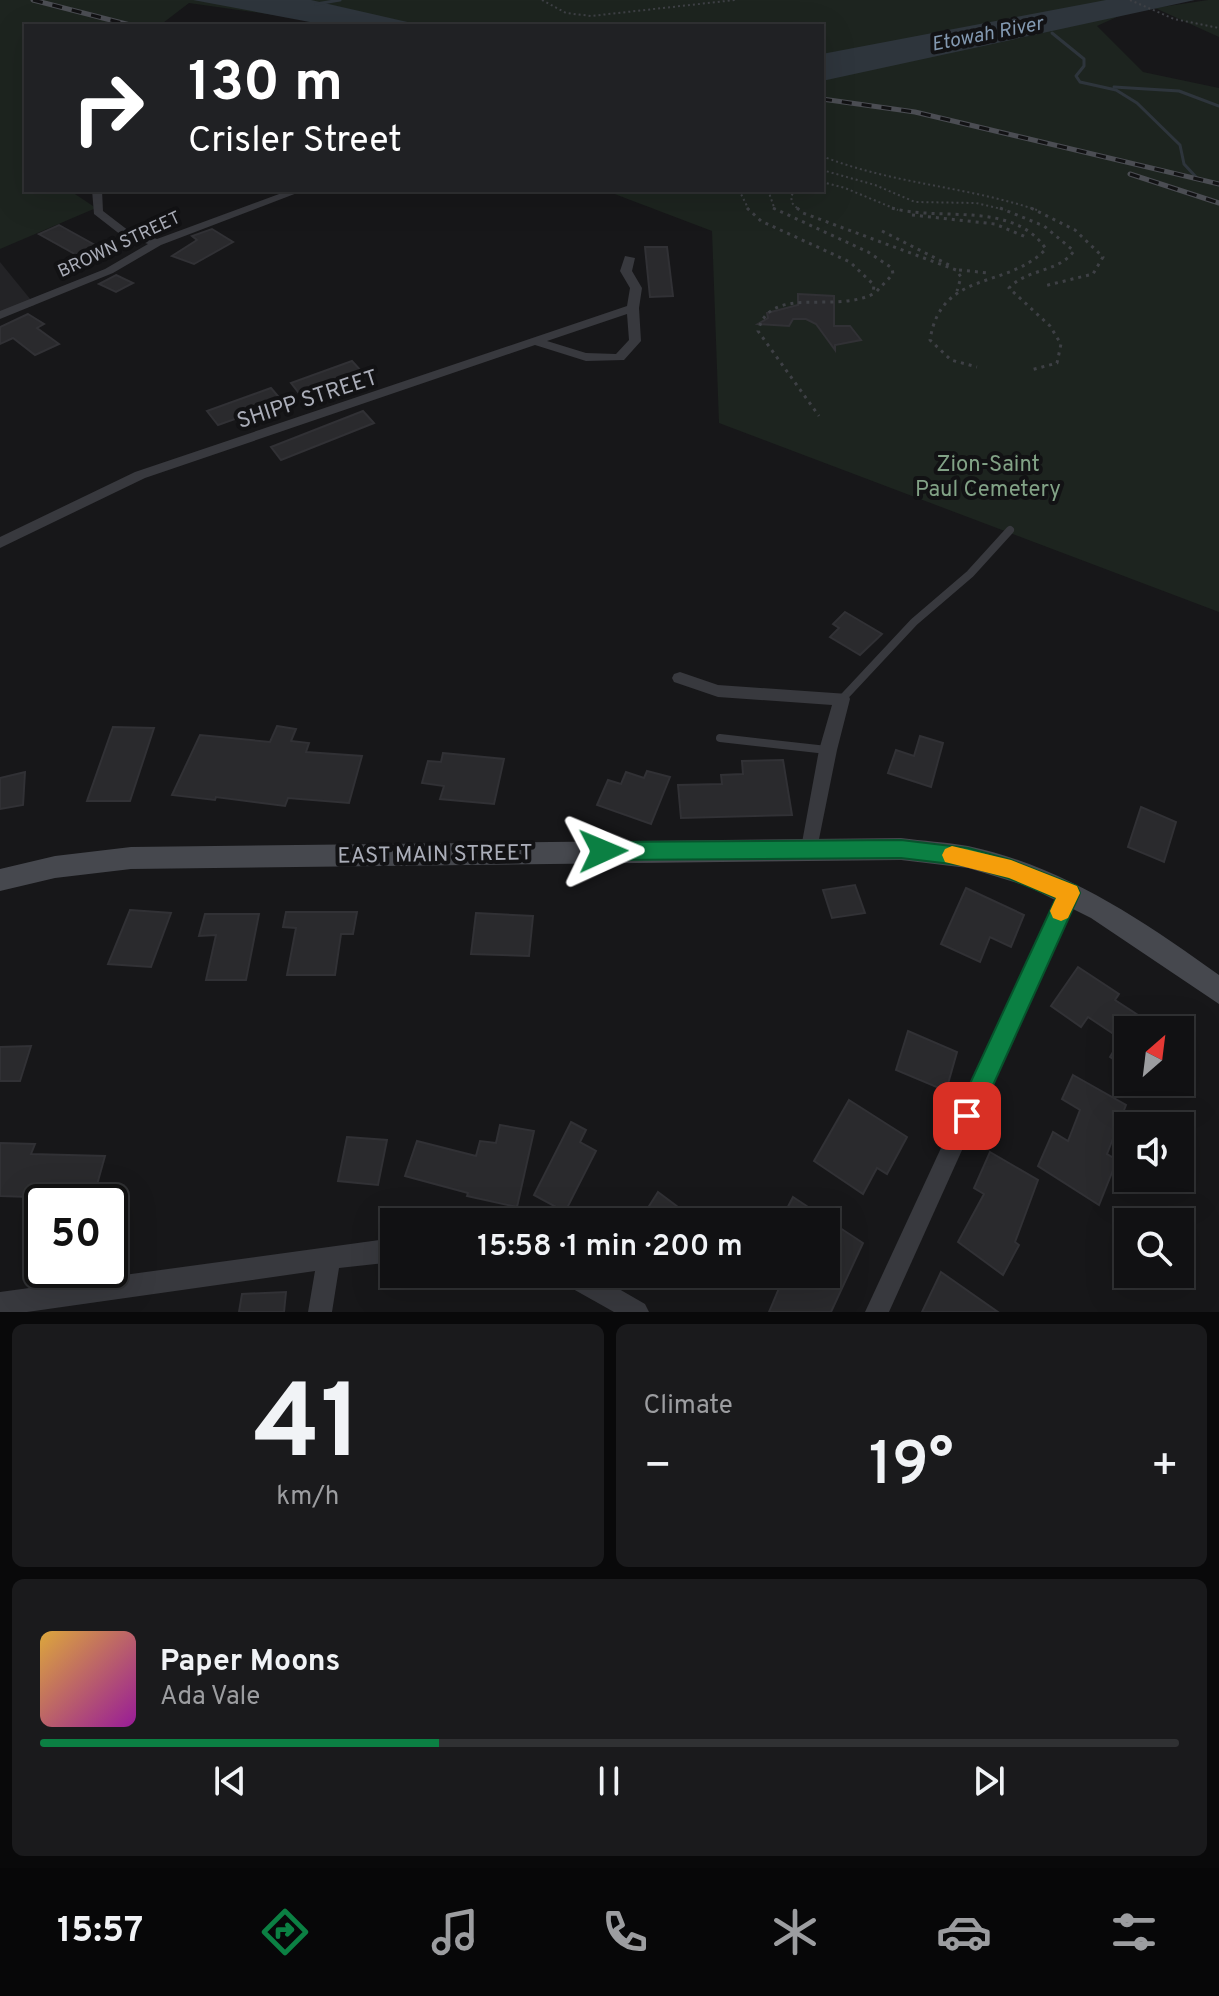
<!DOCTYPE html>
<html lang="en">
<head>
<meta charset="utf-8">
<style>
  body { margin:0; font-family:Overpass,sans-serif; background:#1a1a1c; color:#f1f3f6; height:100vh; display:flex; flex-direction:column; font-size:30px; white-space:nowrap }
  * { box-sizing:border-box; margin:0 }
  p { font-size:26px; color:#9c9da0 }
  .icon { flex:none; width:44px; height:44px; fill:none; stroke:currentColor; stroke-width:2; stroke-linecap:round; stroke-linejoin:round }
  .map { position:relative; height:1312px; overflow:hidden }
  .panel { display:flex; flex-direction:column; gap:12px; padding:12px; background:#09090a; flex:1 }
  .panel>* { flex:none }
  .banner { position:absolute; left:24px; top:24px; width:800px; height:168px; border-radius:0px; box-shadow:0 8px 32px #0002,0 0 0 2px #303133; background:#202124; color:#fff; overflow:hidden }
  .needle { width:52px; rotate:28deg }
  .fabs { position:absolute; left:1114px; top:1016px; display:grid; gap:16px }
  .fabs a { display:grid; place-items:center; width:80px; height:80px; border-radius:0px; background:#111113; box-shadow:0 8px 32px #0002,0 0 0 2px #303133; font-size:40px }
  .speed { position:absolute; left:24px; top:1184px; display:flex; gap:16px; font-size:40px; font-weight:700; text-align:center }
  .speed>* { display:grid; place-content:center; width:104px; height:104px; border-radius:50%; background:#111113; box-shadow:0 8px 32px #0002,0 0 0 2px #303133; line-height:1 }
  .speed .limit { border:4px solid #111; border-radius:12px; background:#fff; color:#111 }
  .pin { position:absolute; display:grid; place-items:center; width:68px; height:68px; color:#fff; margin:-34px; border-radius:16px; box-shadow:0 4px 12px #0006 }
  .me { position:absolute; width:88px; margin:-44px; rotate:89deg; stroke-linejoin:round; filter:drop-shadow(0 0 6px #0008) }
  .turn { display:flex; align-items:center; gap:28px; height:168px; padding:0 32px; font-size:36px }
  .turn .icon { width:104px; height:104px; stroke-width:2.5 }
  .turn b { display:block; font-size:56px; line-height:68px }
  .big { font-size:60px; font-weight:600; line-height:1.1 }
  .panel .tile { flex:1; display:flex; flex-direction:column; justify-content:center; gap:12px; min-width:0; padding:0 28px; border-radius:12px; background:#1a1a1c }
  .panel .dial { align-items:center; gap:0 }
  .dial b { font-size:104px; line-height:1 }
  .song { display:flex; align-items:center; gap:24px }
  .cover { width:96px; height:96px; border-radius:12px; background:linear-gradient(135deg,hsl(40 70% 55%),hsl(300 70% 35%)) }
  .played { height:8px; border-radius:4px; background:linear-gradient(90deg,#0b8043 35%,#303133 35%) }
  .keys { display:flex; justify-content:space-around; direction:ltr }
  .heat { display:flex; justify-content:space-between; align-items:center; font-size:44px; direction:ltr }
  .panel .tiles { flex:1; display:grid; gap:12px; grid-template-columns:1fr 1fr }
  .tile:last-child { grid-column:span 2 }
  .trip { position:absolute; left:380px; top:1208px; width:460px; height:80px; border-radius:0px; background:#111113; box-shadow:0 8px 32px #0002,0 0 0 2px #303133; font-weight:600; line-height:80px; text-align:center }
  .dock { display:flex; height:128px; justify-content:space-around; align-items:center; background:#070708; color:#9c9da0 }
  .dock .icon { width:56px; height:56px }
  .dock .on { color:#0b8043 }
  .dock b { font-size:36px; color:#f1f3f6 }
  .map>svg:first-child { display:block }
</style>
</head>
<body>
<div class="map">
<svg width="1219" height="1312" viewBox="0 0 1219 1312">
  <rect width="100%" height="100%" fill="#171719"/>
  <polygon fill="#232326" points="0,262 35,305 0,316"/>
  <g fill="#1d241f">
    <polygon points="0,0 1154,0 1097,26 1143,72 1219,88 1219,612 719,423 712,231 604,190 822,190 822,26 324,26 296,18 189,3 159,26 26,26 26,190 69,190 96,208 0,249"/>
    <polygon points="1208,0 1219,0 1219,37 1155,8"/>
  </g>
  <g fill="#2e353c">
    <polygon points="193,0 311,0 425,26 331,26"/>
    <polygon points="1106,0 1195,0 822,81 822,54"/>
  </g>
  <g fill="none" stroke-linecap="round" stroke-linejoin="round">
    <g stroke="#2e353c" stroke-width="3">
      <polyline points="316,4 340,0"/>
      <polyline points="1052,33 1084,59 1084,66 1076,76 1080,82 1116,90 1137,103 1180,145 1184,164 1196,177"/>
      <polyline points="1114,87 1179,91 1219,106"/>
    </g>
  </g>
  <g fill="#2a2a2d" stroke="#313135" stroke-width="2">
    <polygon points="59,225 102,249 82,258 39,234"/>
    <polygon points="212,229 233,242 194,264 172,256 197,240 192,236"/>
    <polygon points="645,247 667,247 673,296 650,297"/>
    <polygon points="116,275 133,283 116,292 99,284"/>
    <polygon points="798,294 834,296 834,326 850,326 861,340 835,345 835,350 816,324 806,319 793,319 789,326 758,324 768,318 767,313 798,305"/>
    <polygon points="28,314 44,324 37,328 59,344 35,355 13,338 0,344 0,327"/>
    <polygon points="352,361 364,374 302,397 291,383"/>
    <polygon points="271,388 283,402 218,425 207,411"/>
    <polygon points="363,411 374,423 281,460 271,447"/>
    <polygon points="845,612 882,634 860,655 830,637 839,628 833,624"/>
    <polygon points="277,726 296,729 291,741 309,743 306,752 362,756 349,803 288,798 285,806 216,797 215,800 172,795 200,735 270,742"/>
    <polygon points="113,727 154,728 130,801 87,801"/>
    <polygon points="920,736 943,743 931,787 888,773 896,750 914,756"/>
    <polygon points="443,753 504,759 494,804 440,799 444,786 422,783 428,761 441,762"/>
    <polygon points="783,760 792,815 681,818 678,785 722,784 721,775 743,774 742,761"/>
    <polygon points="647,771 670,777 651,824 597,805 608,780 621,784 626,772 644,778"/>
    <polygon points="25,772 23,805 0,809 0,778"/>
    <polygon points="1141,807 1176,822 1164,862 1128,847"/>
    <polygon points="855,885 865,913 832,918 823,890"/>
    <polygon points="966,888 1024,915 1011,947 990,937 980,962 941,944"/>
    <polygon points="130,910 171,913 151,967 108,964"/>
    <polygon points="286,912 357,912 353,934 341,934 335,975 287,975 296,928 283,927"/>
    <polygon points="476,913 533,916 529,956 471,954"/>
    <polygon points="205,914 259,914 246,980 206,980 216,935 199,936"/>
    <polygon points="1078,967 1119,994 1115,1000 1161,1030 1128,1030 1128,1069 1110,1057 1121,1039 1088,1017 1081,1027 1051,1006"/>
    <polygon points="908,1031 957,1052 946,1091 896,1070"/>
    <polygon points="31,1046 20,1081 0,1081 0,1047"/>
    <polygon points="1073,1075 1126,1105 1107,1154 1117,1160 1099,1205 1038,1166 1053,1132 1068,1141 1080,1110 1062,1099"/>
    <polygon points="849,1100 907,1137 887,1174 877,1168 863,1194 814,1161"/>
    <polygon points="571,1122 586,1130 580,1142 596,1151 565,1212 534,1195"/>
    <polygon points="500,1125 534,1131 517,1207 467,1196 468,1193 405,1176 417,1141 476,1156 480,1141 496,1143"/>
    <polygon points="347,1137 387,1140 378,1185 338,1181"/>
    <polygon points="0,1143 35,1144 31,1154 105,1156 93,1199 0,1196"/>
    <polygon points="990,1152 1038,1180 1015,1242 1019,1245 1003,1275 958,1242 984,1194 974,1188"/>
    <polygon points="658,1192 678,1207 669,1222 639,1222"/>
    <polygon points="793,1197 863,1243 831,1312 769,1312 785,1274 826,1274 826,1222 780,1222"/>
    <polygon points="941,1272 998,1312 922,1312"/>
    <polygon points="286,1292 284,1312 239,1312 242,1294"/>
  </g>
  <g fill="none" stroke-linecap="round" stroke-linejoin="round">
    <g stroke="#3e4045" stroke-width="2" stroke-dasharray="2 3" stroke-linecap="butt">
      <polyline points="542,0 566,13 591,16 735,0"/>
      <polyline points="1130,0 1174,19 1219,28"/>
      <path d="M822,156c69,28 144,30 215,54"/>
      <polyline points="822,170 875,185 915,202 976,203 1006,210"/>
      <polyline points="822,182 845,188 898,210"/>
      <polyline points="739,190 749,210"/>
      <polyline points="768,190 775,210"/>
      <polyline points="796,190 791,196 792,203 799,210"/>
    </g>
    <g stroke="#3e4045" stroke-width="3" stroke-dasharray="3 5" stroke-linecap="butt">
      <path d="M747,208l14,13 89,41 24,23 -1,9c-40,20 -103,-10 -115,37l61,85"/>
      <polyline points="773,208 868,252 892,268 893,274 875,293"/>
      <polyline points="797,208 803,213 956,270 961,277 957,291"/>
      <path d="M892,208c49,14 121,-8 154,41 -39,41 -105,20 -116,91l21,20 26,7"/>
      <path d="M1000,208l44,18 30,25c-16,22 -46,17 -65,37l41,38 11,18 -4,19 -26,7"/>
      <polyline points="1031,208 1075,230 1103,257 1093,274 1044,286"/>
      <polyline points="912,215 995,224 1026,237"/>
      <polyline points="882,231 951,266"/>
      <polyline points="959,270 989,273"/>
    </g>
    <g stroke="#38393e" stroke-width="8">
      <polyline points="842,699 914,622 970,574 1010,530"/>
      <polyline points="720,738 827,750"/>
    </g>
    <g fill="#38393e" fill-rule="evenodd">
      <polygon points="92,190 102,190 103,211 129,231 157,239 290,190 305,190 161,245 113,273 0,319 0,311 105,269 148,244 121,235 94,214"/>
      <path d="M625,256l10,2 -3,13 10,17 -3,20 2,33 -17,19 -38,1 -51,-16 -390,133 -145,70v-11l135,-65 492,-166 3,-18 -10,-17zM627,314l2,26 -13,14 -30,-1 -39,-12z"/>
      <polygon points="680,672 718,685 848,694 850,699 837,750 816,854 810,856 804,854 801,848 819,750 832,705 718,697 674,682 672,678 674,674"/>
      <polygon points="1069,885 1076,887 1078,893 889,1312 865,1312 1062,887"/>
      <polygon points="394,1238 394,1262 339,1268 332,1312 308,1312 315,1271 27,1312 0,1312 0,1292"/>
      <polygon points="552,1274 593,1274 645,1304 649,1312 614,1312 573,1289 556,1282"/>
    </g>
    <path fill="#46484e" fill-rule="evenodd" d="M901,838c22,3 45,4 67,8 95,20 174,74 251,129v29l-128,-86 -64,-32 -59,-18 -67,-8 -770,9 -76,9 -55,13v-22l55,-13 76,-9z"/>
    <defs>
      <g id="rail">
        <polyline points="33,0 134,26"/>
        <polyline points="822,99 915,112 1219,184"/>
        <polyline points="1130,174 1219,203"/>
      </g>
    </defs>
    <use href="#rail" stroke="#4b4d53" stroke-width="5"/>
    <use href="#rail" stroke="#121214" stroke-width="3" stroke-dasharray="10" stroke-linecap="butt"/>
  </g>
  <polygon fill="#0b8043" stroke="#07532c" stroke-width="2" points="901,840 968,848 1011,860 1077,886 1080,893 975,1125 967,1129 958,1125 955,1116 1056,898 1008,878 968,866 901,858 603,860 595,857 592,851 595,844 603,842"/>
  <polygon fill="#f59e0b" points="952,846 1011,860 1077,886 1080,893 1068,918 1061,921 1053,918 1050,911 1056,898 1009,878 945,862 942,855 945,849"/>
  <g text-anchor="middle" stroke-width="8" stroke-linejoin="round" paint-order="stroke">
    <g font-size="18" fill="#aaadb8" stroke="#121214">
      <text transform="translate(119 244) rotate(-25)" y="6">BROWN STREET</text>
    </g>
    <g font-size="20" font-style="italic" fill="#8399b1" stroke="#121214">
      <text transform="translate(987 33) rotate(-11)" y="7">Etowah River</text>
    </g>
    <g font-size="22" fill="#aaadb8" stroke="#121214">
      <text transform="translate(307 398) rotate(-18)" y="8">SHIPP STREET</text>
      <text transform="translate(435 853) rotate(-1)" y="8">EAST MAIN STREET</text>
    </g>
    <g font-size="22" fill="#82a286" stroke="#121214">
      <text x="988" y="471">Zion-Saint<tspan x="988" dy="25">Paul Cemetery</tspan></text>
    </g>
  </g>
</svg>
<div class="fabs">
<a><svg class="needle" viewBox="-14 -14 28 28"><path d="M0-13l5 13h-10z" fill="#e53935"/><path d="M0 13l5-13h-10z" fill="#9c9da0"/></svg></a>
<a><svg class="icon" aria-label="sound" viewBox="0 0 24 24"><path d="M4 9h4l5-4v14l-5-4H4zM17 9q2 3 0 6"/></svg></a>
<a><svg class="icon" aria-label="search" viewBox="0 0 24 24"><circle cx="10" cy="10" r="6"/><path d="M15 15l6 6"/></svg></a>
</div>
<div class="speed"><div class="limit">50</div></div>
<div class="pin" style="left:967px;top:1116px;background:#d93025"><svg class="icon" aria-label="arrive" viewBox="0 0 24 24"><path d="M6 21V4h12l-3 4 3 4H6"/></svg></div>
<svg class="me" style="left:603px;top:851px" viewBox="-20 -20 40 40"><path d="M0-17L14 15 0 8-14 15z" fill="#0b8043" stroke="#fff" stroke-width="4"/></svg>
<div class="trip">15:58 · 1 min · 200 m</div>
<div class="banner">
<div class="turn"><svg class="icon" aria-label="right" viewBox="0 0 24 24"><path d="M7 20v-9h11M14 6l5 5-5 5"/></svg><div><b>130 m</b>Crisler Street</div></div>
</div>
</div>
<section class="panel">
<div class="tiles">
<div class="tile dial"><b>41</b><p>km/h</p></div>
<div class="tile"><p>Climate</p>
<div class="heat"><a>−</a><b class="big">19°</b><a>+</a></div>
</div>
<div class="tile">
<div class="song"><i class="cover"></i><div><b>Paper Moons</b><p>Ada Vale</p></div></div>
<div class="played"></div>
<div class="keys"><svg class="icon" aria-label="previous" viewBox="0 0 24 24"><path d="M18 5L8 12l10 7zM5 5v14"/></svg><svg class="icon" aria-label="pause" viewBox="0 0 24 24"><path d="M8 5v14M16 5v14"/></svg><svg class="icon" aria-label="next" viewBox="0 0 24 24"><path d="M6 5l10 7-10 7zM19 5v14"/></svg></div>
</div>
</div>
</section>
<nav class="dock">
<b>15:57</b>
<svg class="icon on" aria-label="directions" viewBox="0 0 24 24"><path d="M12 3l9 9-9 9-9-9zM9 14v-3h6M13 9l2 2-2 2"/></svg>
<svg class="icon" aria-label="music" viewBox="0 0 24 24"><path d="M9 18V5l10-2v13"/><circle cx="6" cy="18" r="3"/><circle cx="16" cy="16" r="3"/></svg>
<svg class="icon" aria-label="phone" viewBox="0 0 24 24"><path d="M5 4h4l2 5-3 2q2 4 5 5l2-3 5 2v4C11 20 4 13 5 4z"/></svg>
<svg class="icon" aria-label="climate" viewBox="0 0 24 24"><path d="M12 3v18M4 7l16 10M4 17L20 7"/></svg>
<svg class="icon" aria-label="car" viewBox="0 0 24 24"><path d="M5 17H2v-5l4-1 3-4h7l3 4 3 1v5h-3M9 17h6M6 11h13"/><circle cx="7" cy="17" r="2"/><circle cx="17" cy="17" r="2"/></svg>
<svg class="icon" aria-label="filters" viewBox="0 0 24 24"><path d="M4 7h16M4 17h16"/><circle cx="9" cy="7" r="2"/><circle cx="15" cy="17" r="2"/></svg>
</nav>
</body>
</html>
